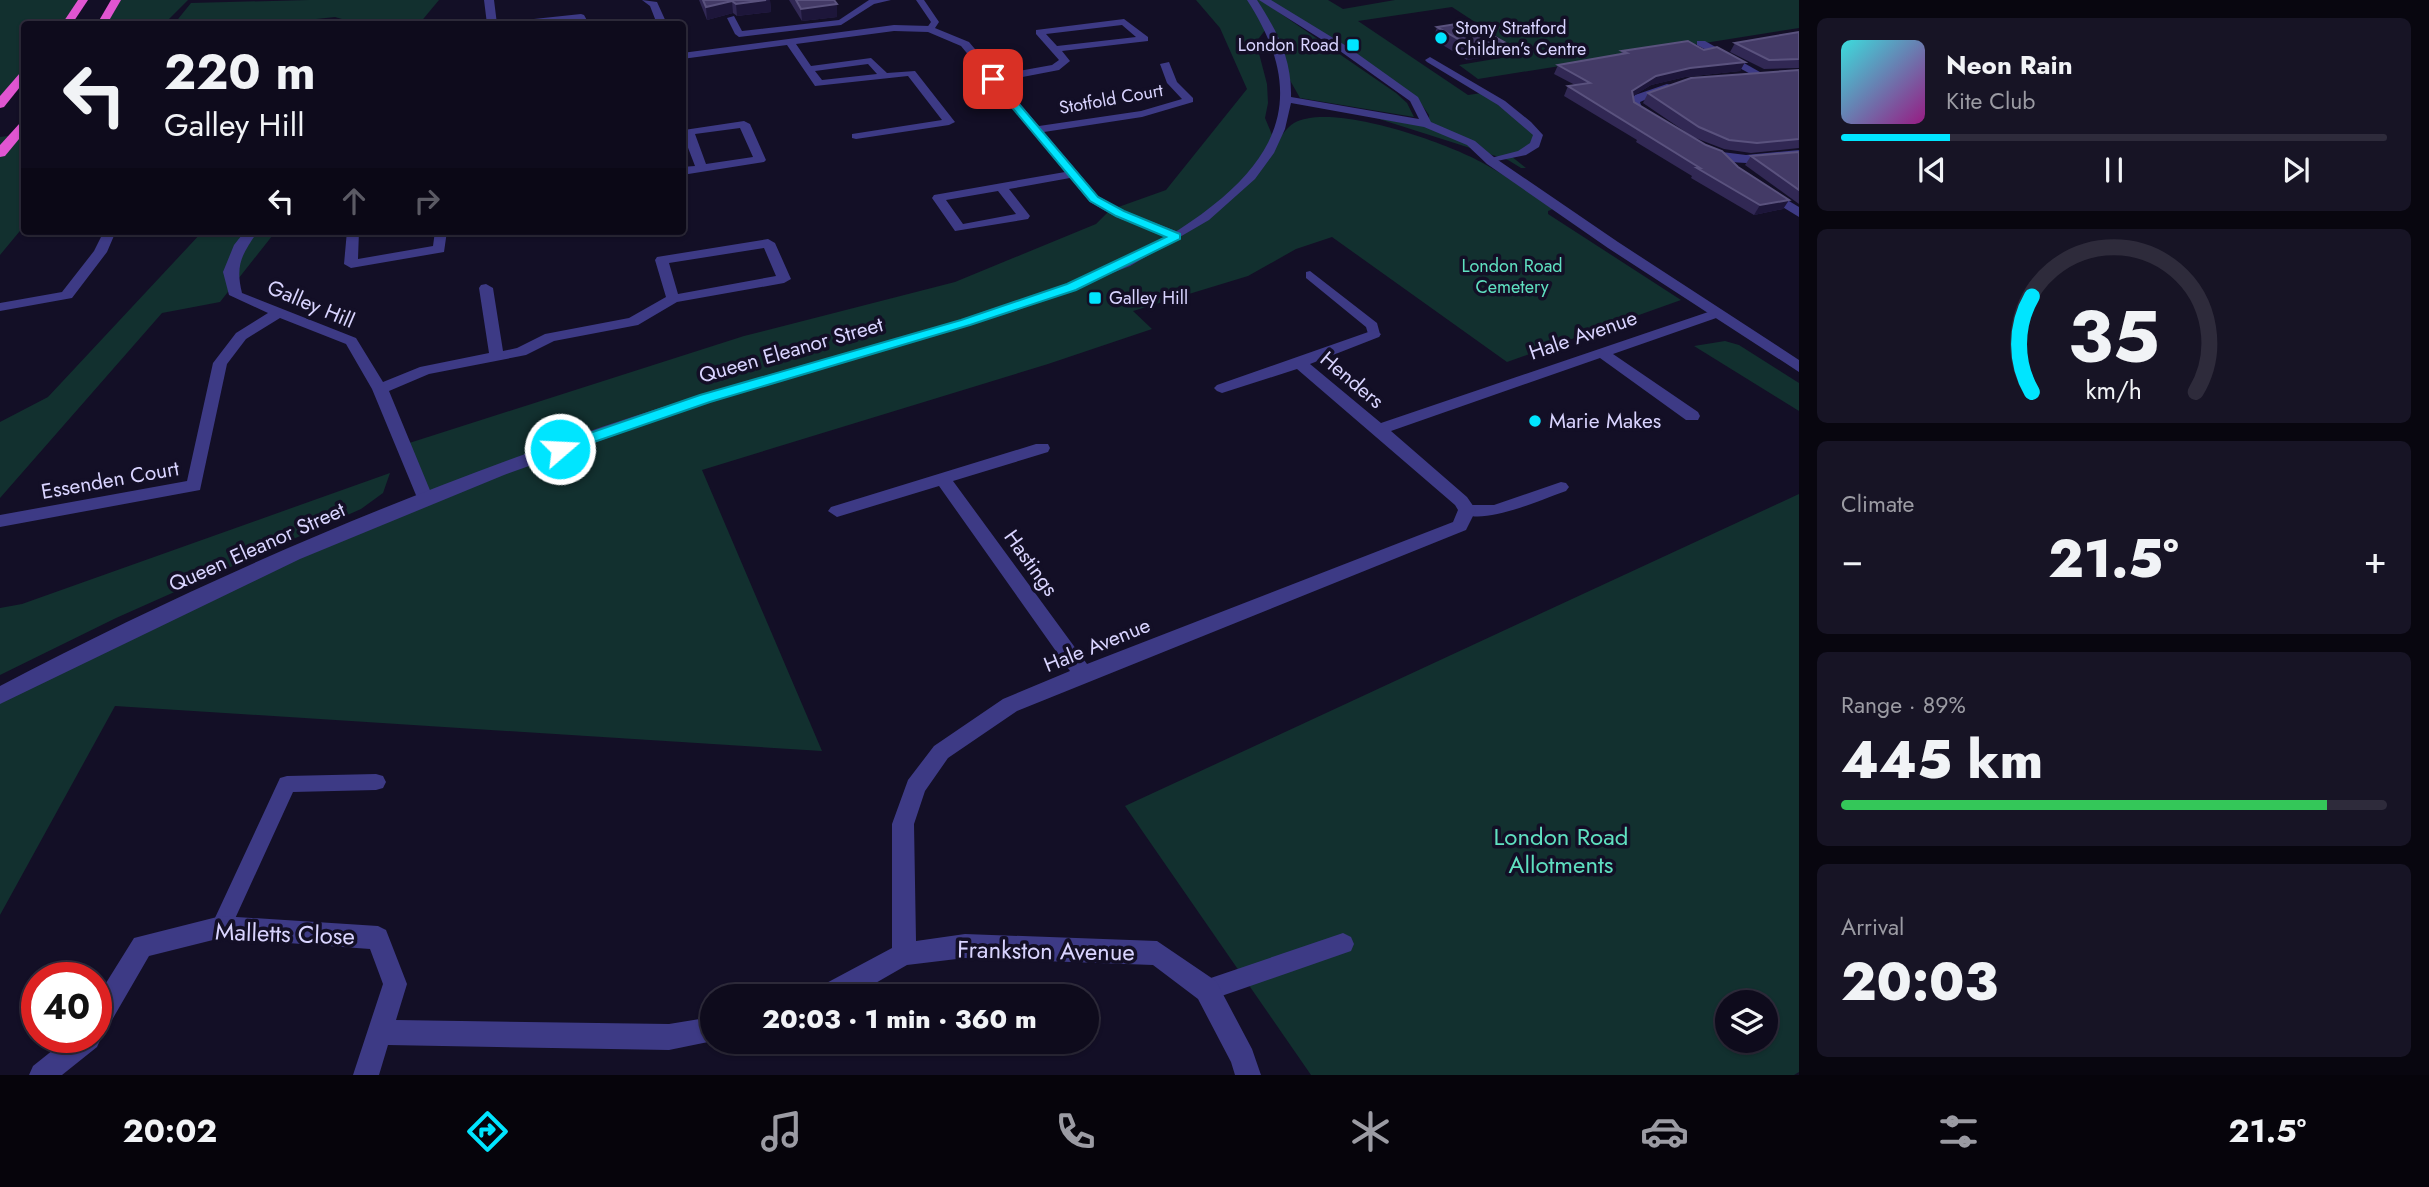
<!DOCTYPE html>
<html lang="en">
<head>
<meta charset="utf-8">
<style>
  body { margin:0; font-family:Jost,sans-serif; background:#171425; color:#f1f3f6; height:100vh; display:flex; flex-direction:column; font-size:26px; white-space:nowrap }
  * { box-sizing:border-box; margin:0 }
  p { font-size:23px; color:#9b9ba3 }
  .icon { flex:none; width:38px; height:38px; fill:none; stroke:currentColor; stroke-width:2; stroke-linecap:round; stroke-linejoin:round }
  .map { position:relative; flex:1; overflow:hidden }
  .details { display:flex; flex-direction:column; gap:18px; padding:18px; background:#08060f; width:630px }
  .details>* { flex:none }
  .hud { position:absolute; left:21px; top:21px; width:665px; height:214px; border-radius:7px; box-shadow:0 2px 5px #0004,0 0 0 2px #2e2b3b; background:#0e0b1c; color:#f1f3f6; overflow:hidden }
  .buttons { position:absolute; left:1715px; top:990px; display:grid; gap:14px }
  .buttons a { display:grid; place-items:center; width:63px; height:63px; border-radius:50%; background:#0e0b1c; box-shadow:0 2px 5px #0004,0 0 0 2px #2e2b3b; font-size:35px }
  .speed { position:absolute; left:21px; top:962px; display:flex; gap:14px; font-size:35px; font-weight:700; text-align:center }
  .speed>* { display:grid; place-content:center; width:91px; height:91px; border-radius:50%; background:#0e0b1c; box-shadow:0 2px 5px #0004,0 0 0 2px #2e2b3b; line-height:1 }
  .speed .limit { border:10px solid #d22; background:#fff; color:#111 }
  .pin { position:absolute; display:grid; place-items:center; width:60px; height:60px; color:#fff; margin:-30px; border-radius:14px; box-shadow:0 4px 10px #0006 }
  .me { position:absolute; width:77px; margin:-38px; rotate:71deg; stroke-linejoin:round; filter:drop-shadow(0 0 5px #0008) }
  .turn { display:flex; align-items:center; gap:24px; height:147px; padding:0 28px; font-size:32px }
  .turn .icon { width:91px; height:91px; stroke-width:2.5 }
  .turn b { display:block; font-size:49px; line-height:60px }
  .lanes { display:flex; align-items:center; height:66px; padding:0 28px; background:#0003; justify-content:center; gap:35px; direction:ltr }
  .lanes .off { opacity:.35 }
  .big { font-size:52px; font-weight:800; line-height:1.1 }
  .details .tile { flex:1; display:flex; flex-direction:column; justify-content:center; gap:10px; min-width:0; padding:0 24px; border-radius:10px; background:#171425 }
  .details .dial { align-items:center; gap:0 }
  .dial svg { height:182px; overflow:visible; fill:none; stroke:#2e2b3b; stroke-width:7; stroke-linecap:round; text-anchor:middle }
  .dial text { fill:#f1f3f6; stroke:none }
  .song { display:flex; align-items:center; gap:21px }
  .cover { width:84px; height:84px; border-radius:10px; background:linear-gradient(135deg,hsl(180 70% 55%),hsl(310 70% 35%)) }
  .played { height:7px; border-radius:4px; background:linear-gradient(90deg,#00e5ff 20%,#2e2b3b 20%) }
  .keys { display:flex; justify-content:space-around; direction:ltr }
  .heat { display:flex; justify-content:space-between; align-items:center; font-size:38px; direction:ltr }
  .charge { height:10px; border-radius:5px; background:linear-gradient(90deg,#34c759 89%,#2e2b3b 0) }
  .trip { position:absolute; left:700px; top:984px; width:399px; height:70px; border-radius:35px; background:#0e0b1c; box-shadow:0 2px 5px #0004,0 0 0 2px #2e2b3b; font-weight:800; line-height:70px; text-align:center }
  .tab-bar { display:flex; height:112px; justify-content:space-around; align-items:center; background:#06040b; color:#9b9ba3 }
  .tab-bar .icon { width:49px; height:49px }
  .tab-bar .on { color:#00e5ff }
  .tab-bar b { font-size:32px; color:#f1f3f6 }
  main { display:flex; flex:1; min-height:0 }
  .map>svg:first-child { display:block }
</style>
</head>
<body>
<main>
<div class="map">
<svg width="1799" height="1075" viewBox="0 0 1799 1075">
  <rect width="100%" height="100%" fill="#130f26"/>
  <g fill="#12302f" fill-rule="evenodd">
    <polygon points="0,0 83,0 67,24 24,24 24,75 0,104"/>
    <polygon points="116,0 188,0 164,24 102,24"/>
    <polygon points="309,0 439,0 419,24 359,24 335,17 270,24 174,24 191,3"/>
    <path d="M1196,0h65l135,93 11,10 7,14 -114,-19 -13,-23 -18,-50 -13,17 11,42 1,19 -3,15 10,24c6,-5 12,-15 19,-19 38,-21 150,19 187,39 25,13 48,31 72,47l-5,2v3l133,86 -174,62 -175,-125 -36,12 -48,27 -115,35 19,18 -104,35 -346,106 120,281 -707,-45 -115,209v-219l426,-196 -23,-55 341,-109 211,-54 141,-58 14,-14 56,-20 81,-101 -27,-61z"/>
    <polygon points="1267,0 1328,0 1343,9 1395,0 1799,0 1799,28 1478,79 1459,65 1524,54 1452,7 1358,21 1468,95 1482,93 1538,135 1535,145 1511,156 1526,168 1521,168 1508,160 1376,118 1429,127 1429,115 1419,101"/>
    <polygon points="24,126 24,226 0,255 0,137 16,135"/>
    <polygon points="203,231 276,231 220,302 162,313 0,498 0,422 48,397"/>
    <polygon points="1725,341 1739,345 1799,383 1799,411 1694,346"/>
    <polygon points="390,473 383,493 361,509 116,618 0,675 0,608 22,604"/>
    <path d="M1799,494v578l-5,3h-483l-186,-269zM1727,1003h39v38h-39z"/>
  </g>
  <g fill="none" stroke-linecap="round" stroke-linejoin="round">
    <g fill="#3d3a85" fill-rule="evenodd">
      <polygon points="869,0 891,0 874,4 841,25 739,37 735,34 727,18 734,16 742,31 839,20"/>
      <polygon points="916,0 924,0 939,22 933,31 926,29 931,22"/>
      <polygon points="1430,57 1505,101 1531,122 1543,135 1539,147 1526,155 1487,163 1487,159 1518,151 1530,143 1533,135 1498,105 1427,62 1425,60"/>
      <polygon points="1310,271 1377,323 1380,334 1379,337 1369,337 1366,327 1306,278 1306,272"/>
      <path d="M1561,482l5,1 3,4 -3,4c-21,7 -91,39 -107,19l8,-5h27z"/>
      <polygon points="376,774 383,776 386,782 383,788 376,790 293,792 228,934 221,937 214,934 210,927 214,920 280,778 287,776"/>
      <polygon points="1343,933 1351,937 1354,944 1351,951 1207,1001 1199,998 1196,990 1199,982"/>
    </g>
    <g fill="#3d3a85" fill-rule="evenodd">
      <polygon points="484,0 494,0 497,24 487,24"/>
      <polygon points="642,0 657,2 667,24 657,24 650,6"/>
      <polygon points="581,14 584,15 589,24 579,24 578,20 510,24 515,21"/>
      <path d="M1124,19l24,18v4l-86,10 8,10 -11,9 -58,11 38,45 102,-15 41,-12 -15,-16 -7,-19 9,-2 8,20 16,16v4l-51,15 -98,15 54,64 26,15 57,22v6l-5,1 -60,-23 -26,-15 -20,-24 -61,11 21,27 -2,3 -73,12 -23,-33 2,-3 131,-23 -104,-126 -33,-14 -34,-1 -98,13 15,22 60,-8 16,15 28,-2 40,51 -6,3 -93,14 -4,-1v-4l90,-14 -34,-44 -93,10 -28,-41 -105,14v-6l212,-28 36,1 39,16 28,33 55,-10 7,-5 -23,-26v-4zM1122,25l14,12 -79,9 -11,-12zM868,64l9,10 -55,6 -7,-9zM998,191l18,23 -53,10 -17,-24z"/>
      <polygon points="1697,41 1705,41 1767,76 1758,78 1697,45"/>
      <path d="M1667,84l9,2 -36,16 2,6 12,7v4c-12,2 -21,-7 -25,-17l6,-7z"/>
      <path d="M744,121l6,3 16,36 -2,2 -82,13v-8l13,-1 -13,-34 2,-2zM740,128l13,29 -47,7 -11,-30z"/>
      <path d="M1799,150v8c-21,2 -66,11 -83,-2l6,-4 24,3z"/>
      <polygon points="1767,188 1799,207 1799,217 1763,195 1763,189"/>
      <polygon points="104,231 116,231 107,252 72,298 0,311 0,303 62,292 94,251"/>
      <path d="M245,231h13c-16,23 -23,34 -16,62l114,45 27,44 37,-15 69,-14 -10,-65 2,-3 5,-1 7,4 10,63 14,-3 28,-14 84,-16 37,-21 -11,-37 2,-3 111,-18 7,4 16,36 -7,4 -107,19 -39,23 -84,16 -28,14 -97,19 -40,17 45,109 -8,6 -8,-6 -46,-111 -26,-45 -66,-26 -34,21 -19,25 -27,126 -200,37v-12l187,-34 26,-118 23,-30 32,-20 -39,-18 -6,-23 11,-27zM764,248l12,28 -98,18 -9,-31z"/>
      <polygon points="347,231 359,231 358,259 433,246 435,231 447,231 444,252 351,268 344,264"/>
      <polygon points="1717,309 1724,313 1722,316 1613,354 1698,412 1700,416 1698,420 1686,420 1600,358 1391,431 1467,497 1476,510 1466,530 1017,711 948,758 925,791 914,824 916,941 965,934 1157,941 1216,981 1252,1049 1261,1075 1235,1075 1231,1062 1198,999 1153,965 965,958 907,965 853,996 816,996 819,987 892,948 892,824 908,780 934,746 1003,699 1070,671 939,486 837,517 828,511 831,507 1036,444 1048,444 1050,448 1048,452 953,481 1087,664 1453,522 1458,510 1455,505 1297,369 1222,393 1217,391 1214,388 1217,385 1374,330 1381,334 1379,337 1310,364 1381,423"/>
      <polygon points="221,916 378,926 386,930 407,984 396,1020 669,1024 712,1017 713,1041 669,1050 388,1045 379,1075 353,1075 383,984 370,949 221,938 149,956 105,1032 99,1034 101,1038 97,1047 62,1075 29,1075 33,1066 68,1038 96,1038 96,999 134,938"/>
    </g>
    <path fill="#3d3a85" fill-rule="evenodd" d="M1247,0h10c20,31 35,59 34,97l128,22 -9,-18 -70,-50 -81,-51h12l77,47 70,50 13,25 44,19 20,17 123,84 181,118v12l-191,-124 -121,-84 -20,-19 -43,-18 -133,-24 -6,26 -11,24 -19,26 -46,41 -79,46 -112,44 -307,91 -207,74 -204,84 -300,145v-18c201,-106 419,-199 635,-270 81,-27 164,-50 246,-73 116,-33 247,-66 341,-145 71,-60 74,-123 25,-198z"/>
    <g fill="#e055d1" fill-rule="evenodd">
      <polygon points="78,0 88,0 72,24 62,24"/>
      <polygon points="111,0 121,0 107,24 97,24"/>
      <polygon points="24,72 24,82 4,107 0,108 0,96 20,73"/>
      <polygon points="24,122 24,133 5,156 0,157 0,145 20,123"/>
    </g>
  </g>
  <g fill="#312854">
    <polygon points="699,0 770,0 771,12 737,16 733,13 707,20"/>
    <polygon points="789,0 834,0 837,17 802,21"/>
    <polygon points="1437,27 1504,42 1498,55 1467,60 1433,39"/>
    <polygon points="1799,32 1799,68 1764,69 1730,52 1735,43"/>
    <polygon points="1704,50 1745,62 1740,71 1685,77 1651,85 1633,96 1634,102 1789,200 1783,209 1754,215 1691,178 1692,176 1636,142 1637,140 1564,96 1568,86 1575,85 1554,74 1558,65 1620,55 1622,51"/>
    <polygon points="1799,70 1799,148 1751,153 1724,149 1693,137 1643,103 1648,93"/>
    <polygon points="1799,152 1799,204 1745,165 1751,156"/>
  </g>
  <g fill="#1d163a">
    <polygon points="770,0 771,12 737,16 736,4"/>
    <polygon points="732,1 733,13 707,20 706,7"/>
    <polygon points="837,4 837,17 802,21 801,9"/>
    <polygon points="1504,42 1498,55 1467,60 1472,47"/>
    <polygon points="1745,62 1740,71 1685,77 1651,85 1627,100 1632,91 1656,76 1690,68"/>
    <polygon points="1789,200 1783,209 1754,215 1760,205"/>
  </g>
  <g fill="#433a66" stroke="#5a527e" stroke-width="2">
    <polygon points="703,0 766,0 736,4 732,1 706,7"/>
    <polygon points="796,0 834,0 837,4 801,9"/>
    <polygon points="1469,22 1504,42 1472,47 1437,27"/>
    <polygon points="1799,32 1799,59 1769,60 1735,43"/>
    <polygon points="1688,41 1704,50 1717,47 1745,62 1690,68 1656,76 1632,91 1634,102 1706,145 1722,151 1738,167 1789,200 1760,205 1697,168 1700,168 1568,86 1590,83 1558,65 1627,53 1622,51"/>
    <polygon points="1799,70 1799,139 1757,143 1729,140 1699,127 1648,93 1691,78"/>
    <polygon points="1799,152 1799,190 1751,156"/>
  </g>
  <polygon fill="#00e5ff" stroke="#0095a6" stroke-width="2" points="990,77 996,77 1098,197 1124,211 1180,234 1180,239 1076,290 970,325 710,402 565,452 555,452 552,449 555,445 700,395 961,320 1067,284 1166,237 1116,216 1090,201 990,81"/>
  <g fill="#00e5ff" stroke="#130f26" stroke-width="2.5">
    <circle cx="1441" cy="38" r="7"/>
    <rect x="1346" y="38" width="14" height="14" rx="3.5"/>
    <rect x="1088" y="291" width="14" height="14" rx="3.5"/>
    <circle cx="1535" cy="421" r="7"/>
  </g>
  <g text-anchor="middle" stroke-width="7" stroke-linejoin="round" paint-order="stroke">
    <g font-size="18" fill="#d9d4ff" stroke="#130f26" text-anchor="start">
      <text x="1455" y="34">Stony Stratford<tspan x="1455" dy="21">Children’s Centre</tspan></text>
      <text x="1339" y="51" text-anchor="end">London Road</text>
      <text x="1109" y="304">Galley Hill</text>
    </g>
    <g font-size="18" fill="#d9d4ff" stroke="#130f26">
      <text transform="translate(1111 99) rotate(-10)" y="6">Stotfold Court</text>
    </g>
    <g font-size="18" fill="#5fe0c0" stroke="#130f26">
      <text x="1512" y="272">London Road<tspan x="1512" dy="21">Cemetery</tspan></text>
    </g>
    <g font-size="21" fill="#d9d4ff" stroke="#130f26">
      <text transform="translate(311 304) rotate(23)" y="7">Galley Hill</text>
      <text transform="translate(1583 335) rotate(-19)" y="7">Hale Avenue</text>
      <text transform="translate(791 350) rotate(-16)" y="7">Queen Eleanor Street</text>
      <text transform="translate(1352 380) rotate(40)" y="7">Henders</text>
      <text transform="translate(110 480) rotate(-10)" y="7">Essenden Court</text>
      <text transform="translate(257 547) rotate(-24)" y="7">Queen Eleanor Street</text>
      <text transform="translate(1031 563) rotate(54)" y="7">Hastings</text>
      <text transform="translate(1097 645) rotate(-22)" y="7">Hale Avenue</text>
    </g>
    <g font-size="21" fill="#d9d4ff" stroke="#130f26" text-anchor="start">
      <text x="1549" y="428">Marie Makes</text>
    </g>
    <g font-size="24" fill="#5fe0c0" stroke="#130f26">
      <text x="1561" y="845">London Road<tspan x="1561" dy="28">Allotments</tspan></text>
    </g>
    <g font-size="24" fill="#d9d4ff" stroke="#130f26">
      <text transform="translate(285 934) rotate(2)" y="8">Malletts Close</text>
      <text transform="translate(1046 951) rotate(1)" y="8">Frankston Avenue</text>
    </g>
  </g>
</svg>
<div class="buttons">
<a><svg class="icon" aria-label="layers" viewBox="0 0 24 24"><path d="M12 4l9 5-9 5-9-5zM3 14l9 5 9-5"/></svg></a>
</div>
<div class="speed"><div class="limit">40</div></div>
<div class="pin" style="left:993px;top:79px;background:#d93025"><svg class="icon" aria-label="arrive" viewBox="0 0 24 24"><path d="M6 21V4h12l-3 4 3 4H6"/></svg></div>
<svg class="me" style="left:560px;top:449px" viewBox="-20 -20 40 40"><circle r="17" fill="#00e5ff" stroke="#fff" stroke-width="3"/><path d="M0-11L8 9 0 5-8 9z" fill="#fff"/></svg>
<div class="trip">20:03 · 1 min · 360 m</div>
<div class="hud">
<div class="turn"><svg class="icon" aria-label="left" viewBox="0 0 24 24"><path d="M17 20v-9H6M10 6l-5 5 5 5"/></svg><div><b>220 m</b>Galley Hill</div></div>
<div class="lanes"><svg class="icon" aria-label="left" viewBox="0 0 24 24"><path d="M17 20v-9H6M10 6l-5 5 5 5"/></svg><svg class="icon off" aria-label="ahead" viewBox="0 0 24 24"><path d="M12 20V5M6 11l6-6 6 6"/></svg><svg class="icon off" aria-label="right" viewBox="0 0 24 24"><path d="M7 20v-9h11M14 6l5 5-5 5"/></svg></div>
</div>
</div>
<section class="details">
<div class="tile">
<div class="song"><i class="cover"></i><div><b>Neon Rain</b><p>Kite Club</p></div></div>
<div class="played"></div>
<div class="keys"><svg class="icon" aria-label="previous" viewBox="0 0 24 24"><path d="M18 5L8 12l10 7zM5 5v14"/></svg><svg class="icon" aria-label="pause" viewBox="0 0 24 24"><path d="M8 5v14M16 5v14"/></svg><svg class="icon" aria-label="next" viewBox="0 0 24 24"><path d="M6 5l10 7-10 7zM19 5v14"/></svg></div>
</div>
<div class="tile dial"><svg viewBox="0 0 100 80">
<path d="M14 69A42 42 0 1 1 86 69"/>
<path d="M14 69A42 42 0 0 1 14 27" stroke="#00e5ff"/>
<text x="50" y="56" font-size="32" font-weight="700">35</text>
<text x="50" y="72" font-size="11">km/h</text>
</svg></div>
<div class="tile"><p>Climate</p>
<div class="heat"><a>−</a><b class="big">21.5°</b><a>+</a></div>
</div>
<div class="tile"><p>Range · 89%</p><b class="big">445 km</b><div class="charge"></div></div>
<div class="tile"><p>Arrival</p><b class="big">20:03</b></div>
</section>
</main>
<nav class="tab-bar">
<b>20:02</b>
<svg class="icon on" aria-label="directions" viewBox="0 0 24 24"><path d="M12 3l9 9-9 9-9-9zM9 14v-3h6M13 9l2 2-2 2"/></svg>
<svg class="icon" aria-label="music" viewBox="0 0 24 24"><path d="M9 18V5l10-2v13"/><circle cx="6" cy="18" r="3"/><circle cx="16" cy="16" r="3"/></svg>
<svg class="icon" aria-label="phone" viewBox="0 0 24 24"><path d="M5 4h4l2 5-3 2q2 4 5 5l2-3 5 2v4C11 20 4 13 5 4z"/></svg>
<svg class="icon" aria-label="climate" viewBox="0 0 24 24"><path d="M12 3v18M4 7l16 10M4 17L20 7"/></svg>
<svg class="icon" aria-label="car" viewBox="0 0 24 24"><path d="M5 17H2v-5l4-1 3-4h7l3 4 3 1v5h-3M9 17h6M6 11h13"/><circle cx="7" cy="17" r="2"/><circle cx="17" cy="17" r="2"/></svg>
<svg class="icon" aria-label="filters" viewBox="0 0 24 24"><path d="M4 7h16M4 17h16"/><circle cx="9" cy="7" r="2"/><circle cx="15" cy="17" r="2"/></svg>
<b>21.5°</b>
</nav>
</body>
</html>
